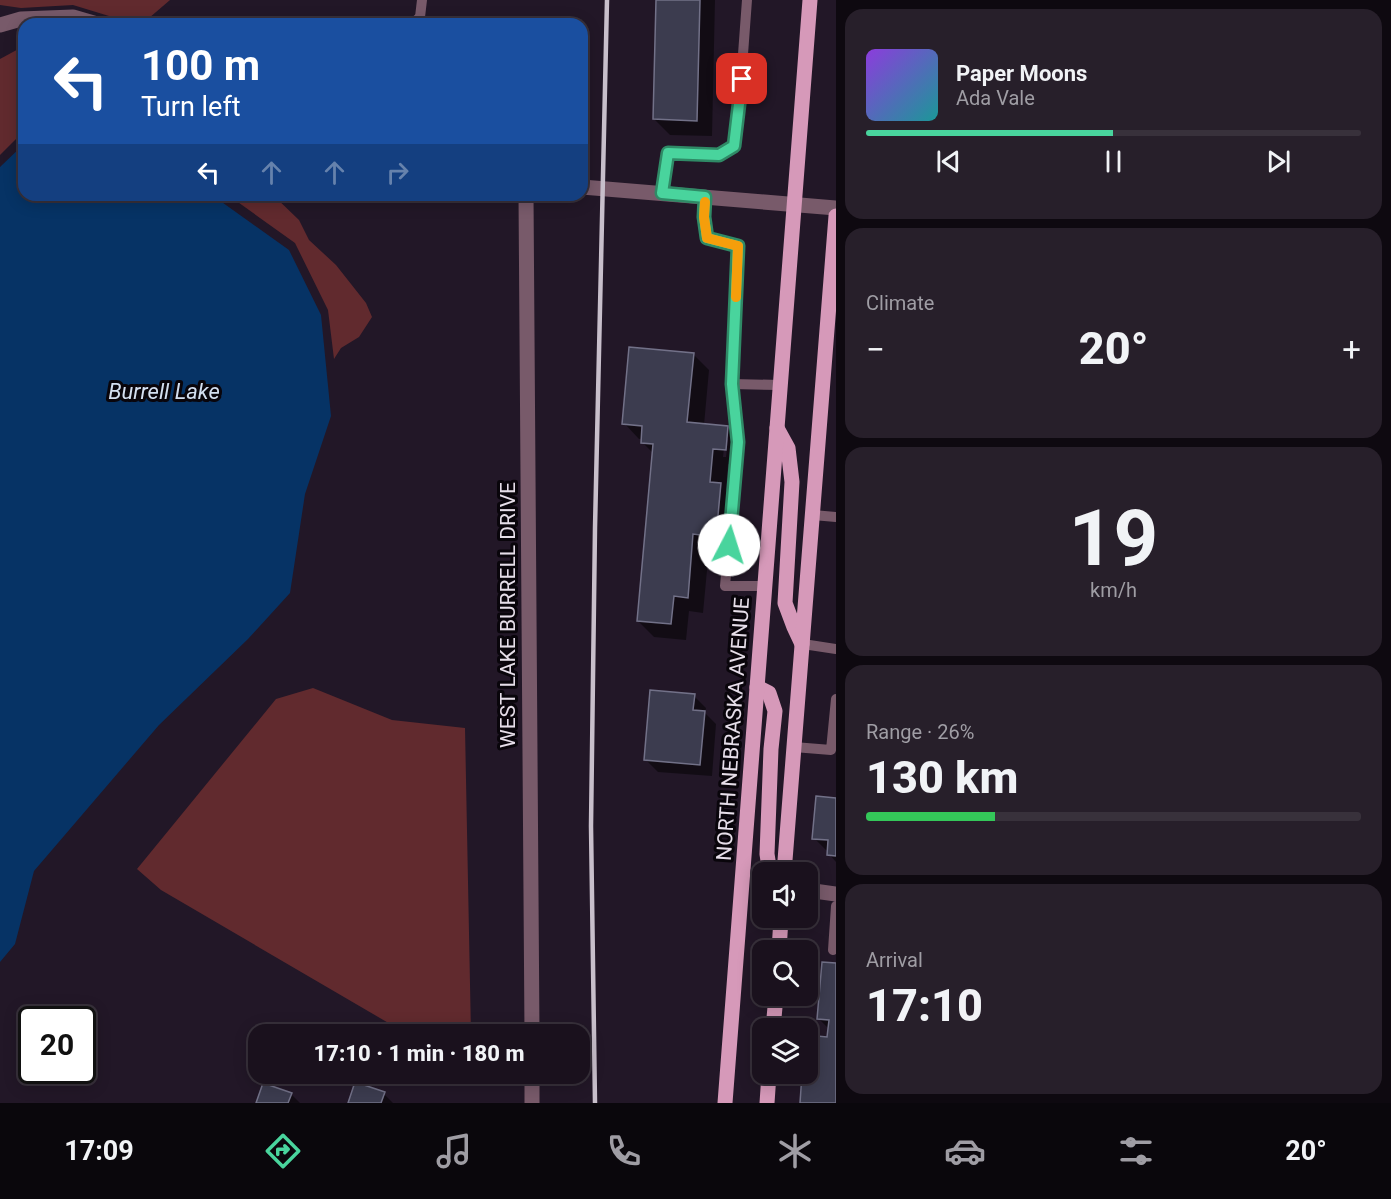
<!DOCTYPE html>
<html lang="en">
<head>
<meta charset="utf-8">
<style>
  body { margin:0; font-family:Roboto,sans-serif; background:#271f2a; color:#f1f3f6; height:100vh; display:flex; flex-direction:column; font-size:22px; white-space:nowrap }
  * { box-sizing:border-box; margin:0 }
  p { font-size:20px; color:#9f9da4 }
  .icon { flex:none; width:33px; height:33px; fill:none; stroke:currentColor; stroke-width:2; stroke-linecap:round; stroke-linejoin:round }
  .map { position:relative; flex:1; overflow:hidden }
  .panel { display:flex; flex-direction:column; gap:9px; padding:9px; background:#0e0910; width:555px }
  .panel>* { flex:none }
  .banner { position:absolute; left:18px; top:18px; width:570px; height:183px; border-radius:18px; box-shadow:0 3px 15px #0003,0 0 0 2px #38313b; background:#1a4fa0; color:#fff; overflow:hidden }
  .tools { position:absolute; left:752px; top:862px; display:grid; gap:12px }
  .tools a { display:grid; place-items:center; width:66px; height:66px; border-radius:12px; background:#1a111d; box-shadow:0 3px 15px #0003,0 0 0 2px #38313b; font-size:30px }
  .speed { position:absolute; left:18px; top:1006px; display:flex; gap:12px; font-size:30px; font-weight:700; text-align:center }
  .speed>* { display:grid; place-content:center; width:78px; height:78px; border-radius:50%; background:#1a111d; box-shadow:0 3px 15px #0003,0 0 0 2px #38313b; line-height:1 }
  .speed .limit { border:3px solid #111; border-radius:9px; background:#fff; color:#111 }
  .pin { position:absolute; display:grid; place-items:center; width:51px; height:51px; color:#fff; margin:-26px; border-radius:12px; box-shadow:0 3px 9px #0006 }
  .me { position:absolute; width:66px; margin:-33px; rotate:5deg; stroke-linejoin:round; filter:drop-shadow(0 0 4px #0008) }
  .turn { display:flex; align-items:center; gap:21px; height:126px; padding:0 24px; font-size:27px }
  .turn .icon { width:78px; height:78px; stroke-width:2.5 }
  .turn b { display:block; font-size:42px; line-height:51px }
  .lanes { display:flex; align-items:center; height:57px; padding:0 24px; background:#0003; justify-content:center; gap:30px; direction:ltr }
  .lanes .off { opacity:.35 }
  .big { font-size:45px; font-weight:800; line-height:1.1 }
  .panel .widget { flex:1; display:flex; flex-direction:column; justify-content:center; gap:9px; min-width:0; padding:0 21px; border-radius:18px; background:#271f2a }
  .panel .dial { align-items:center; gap:0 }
  .dial b { font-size:78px; line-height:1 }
  .song { display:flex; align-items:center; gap:18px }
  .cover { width:72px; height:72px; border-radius:9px; background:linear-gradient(135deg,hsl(270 70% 55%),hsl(180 70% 35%)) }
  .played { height:6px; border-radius:3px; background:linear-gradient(90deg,#49d49d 50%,#38313b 50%) }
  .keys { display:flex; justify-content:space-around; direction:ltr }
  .heat { display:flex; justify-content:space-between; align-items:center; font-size:33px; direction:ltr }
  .charge { height:9px; border-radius:4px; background:linear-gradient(90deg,#34c759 26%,#38313b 0) }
  .trip { position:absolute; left:248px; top:1024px; width:342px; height:60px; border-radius:18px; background:#1a111d; box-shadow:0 3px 15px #0003,0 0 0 2px #38313b; font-weight:800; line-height:60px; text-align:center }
  .tabs { display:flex; height:96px; justify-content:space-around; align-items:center; background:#0a070c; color:#9f9da4 }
  .tabs .icon { width:42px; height:42px }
  .tabs .active { color:#49d49d }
  .tabs b { font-size:27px; color:#f1f3f6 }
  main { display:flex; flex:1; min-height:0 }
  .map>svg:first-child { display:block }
</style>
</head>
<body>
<main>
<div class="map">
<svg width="836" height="1103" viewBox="0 0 836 1103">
  <rect width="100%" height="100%" fill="#221727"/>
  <g fill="#612a2e">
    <polygon points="0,0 170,0 149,18 109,16 73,5 21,8 0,5"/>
    <polygon points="24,46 24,131 0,155 0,59"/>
    <polygon points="228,195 273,195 299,220 309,240 336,265 366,303 372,317 359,337 341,348 334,359 328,310 295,243"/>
    <polygon points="313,688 392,720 465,728 471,1035 409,1035 161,890 137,869 276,699"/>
  </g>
  <polygon fill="#063365" points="24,144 24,195 212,195 289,250 321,315 331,416 305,494 290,593 248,639 159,725 34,871 15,944 0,962 0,167"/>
  <g fill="#0007" fill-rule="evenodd">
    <polygon points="658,0 715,0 712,136 670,135 654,119"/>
    <path d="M693,354l16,16 -5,55 23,2 16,16 -2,22 -13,-1 -2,26 10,10 -5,52 -22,-3 -6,64 -14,-2 -3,29 -32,-3 -16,-16 16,-167 -12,-12v-3h-3l-15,-16zM725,439h3l-2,18h-3z"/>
    <polygon points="694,696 706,708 705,713 716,724 712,776 658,772 646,760"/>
    <polygon points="836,799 836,862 829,854 829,851 826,850 814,838"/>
    <polygon points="836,964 836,1103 801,1103 804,1074 807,1074 807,1037 828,1039 829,1029 819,1019"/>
    <polygon points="291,1094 300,1103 258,1103"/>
    <polygon points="384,1094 393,1103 349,1103"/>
  </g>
  <g fill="#3c3c4f" stroke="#727188" stroke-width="1.5">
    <polygon points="656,0 700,0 697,121 653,119"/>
    <polygon points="629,347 694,353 687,422 728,426 726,450 713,449 710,482 721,483 716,537 693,534 688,598 674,596 671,624 637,621 653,444 641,443 642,426 622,424"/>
    <polygon points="650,690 695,694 693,710 705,711 700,765 644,760"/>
    <polygon points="816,796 836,798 836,856 827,855 828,840 812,839"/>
    <polygon points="822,962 836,963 836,1103 800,1103 802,1074 807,1074 807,1035 827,1037 829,1020 817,1019"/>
    <polygon points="355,1082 385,1092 381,1103 348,1103"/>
    <polygon points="263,1083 292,1093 288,1103 256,1103"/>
  </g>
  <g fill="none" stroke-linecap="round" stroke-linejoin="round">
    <g stroke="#785a6a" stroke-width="10">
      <polyline points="420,17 422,0"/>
      <polyline points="412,24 420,17 422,24"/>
      <polyline points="662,193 668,153 719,155 733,146 740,95 747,0"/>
      <polyline points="705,197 704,217 707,238 738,246 732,384 738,442 725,586 765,586"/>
      <polyline points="732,384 780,385"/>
      <polyline points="813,515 836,517"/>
      <polyline points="803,644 836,649"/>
      <polyline points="794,747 831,750 836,699"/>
      <polyline points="833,950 836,906"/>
    </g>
    <g stroke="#785a6a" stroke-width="15">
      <polyline points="526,195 532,1035"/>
      <polyline points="807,890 836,894"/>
      <polyline points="532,1074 532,1103"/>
    </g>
    <g stroke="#785a6a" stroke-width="15">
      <polyline points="0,25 21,19 73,17 97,24"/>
      <polyline points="582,187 836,208"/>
    </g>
    <g stroke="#d699b9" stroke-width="15">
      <polyline points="777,428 788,448 792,482 785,603 794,627 802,644"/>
      <polyline points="757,687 769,693 775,711 771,749 767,854 769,867 774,873"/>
      <polyline points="784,873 836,216"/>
      <polyline points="779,951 781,918"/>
      <polyline points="773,1029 776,996"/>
      <polyline points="725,1103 810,0"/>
      <polyline points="767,1103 769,1074"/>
    </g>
    <polyline stroke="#c8bfcb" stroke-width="4.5" points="595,1103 591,826 595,528 607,0"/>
  </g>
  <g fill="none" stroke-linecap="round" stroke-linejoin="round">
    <defs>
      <polyline id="route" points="729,545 738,442 732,384 738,246 707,238 704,217 705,197 662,193 668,153 719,155 734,146 742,79"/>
    </defs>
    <use href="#route" stroke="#2f8a66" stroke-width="15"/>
    <use href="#route" stroke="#49d49d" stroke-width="10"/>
    <polyline stroke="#f59e0b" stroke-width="10" points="705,202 704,217 707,238 738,246 736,297"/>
  </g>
  <g text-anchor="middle" stroke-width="6" stroke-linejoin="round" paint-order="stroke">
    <g font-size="21" fill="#e6dee9" stroke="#09050b">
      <text transform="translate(508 615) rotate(-90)" y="7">WEST LAKE BURRELL DRIVE</text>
      <text transform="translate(733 729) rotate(-86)" y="7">NORTH NEBRASKA AVENUE</text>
    </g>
    <g font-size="22" font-style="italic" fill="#d3dff0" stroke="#09050b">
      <text x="164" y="399">Burrell Lake</text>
    </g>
  </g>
</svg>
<div class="tools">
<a><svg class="icon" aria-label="sound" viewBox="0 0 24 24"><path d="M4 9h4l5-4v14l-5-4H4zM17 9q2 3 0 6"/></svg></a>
<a><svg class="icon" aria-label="search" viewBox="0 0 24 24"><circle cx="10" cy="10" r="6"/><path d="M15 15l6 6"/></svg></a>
<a><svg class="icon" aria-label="layers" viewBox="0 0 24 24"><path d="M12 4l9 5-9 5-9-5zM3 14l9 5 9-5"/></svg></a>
</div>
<div class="speed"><div class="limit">20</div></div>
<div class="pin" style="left:742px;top:79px;background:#d93025"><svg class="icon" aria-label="arrive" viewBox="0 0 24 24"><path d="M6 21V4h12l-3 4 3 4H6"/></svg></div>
<svg class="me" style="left:729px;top:545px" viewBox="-20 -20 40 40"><circle r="19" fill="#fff"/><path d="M0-13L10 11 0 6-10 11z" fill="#49d49d"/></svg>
<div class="trip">17:10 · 1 min · 180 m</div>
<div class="banner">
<div class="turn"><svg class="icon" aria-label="left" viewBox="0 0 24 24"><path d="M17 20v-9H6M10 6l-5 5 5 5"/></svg><div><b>100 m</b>Turn left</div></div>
<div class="lanes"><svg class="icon" aria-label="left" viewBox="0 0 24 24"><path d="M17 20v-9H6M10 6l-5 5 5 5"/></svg><svg class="icon off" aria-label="ahead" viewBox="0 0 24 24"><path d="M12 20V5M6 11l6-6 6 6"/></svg><svg class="icon off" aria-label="ahead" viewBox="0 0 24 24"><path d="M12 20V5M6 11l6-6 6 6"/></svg><svg class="icon off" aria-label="right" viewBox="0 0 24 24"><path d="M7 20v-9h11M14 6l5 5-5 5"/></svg></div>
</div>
</div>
<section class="panel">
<div class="widget">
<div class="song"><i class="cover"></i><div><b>Paper Moons</b><p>Ada Vale</p></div></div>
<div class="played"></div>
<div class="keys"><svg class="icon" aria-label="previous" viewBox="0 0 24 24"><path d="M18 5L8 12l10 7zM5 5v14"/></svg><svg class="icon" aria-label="pause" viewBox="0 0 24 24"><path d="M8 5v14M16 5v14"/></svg><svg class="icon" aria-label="next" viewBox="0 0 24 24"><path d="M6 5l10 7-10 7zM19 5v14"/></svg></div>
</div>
<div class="widget"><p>Climate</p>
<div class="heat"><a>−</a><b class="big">20°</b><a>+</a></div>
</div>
<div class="widget dial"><b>19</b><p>km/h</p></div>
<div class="widget"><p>Range · 26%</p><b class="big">130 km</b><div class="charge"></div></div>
<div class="widget"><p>Arrival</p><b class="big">17:10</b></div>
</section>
</main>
<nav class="tabs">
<b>17:09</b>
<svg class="icon active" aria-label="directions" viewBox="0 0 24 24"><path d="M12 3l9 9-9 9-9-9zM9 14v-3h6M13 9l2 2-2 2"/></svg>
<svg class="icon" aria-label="music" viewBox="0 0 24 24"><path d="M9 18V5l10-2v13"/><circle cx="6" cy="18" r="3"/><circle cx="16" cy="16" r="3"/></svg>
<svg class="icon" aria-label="phone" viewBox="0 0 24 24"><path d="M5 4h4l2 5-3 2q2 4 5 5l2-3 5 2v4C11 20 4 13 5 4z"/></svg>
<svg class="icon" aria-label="climate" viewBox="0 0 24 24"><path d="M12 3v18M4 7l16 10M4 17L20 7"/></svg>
<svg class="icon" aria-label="car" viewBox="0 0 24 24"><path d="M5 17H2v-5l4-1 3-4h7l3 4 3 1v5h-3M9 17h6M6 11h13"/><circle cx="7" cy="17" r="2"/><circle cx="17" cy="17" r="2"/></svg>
<svg class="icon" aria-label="filters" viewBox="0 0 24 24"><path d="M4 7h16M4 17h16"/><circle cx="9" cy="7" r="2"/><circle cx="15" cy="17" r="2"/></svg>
<b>20°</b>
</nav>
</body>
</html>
